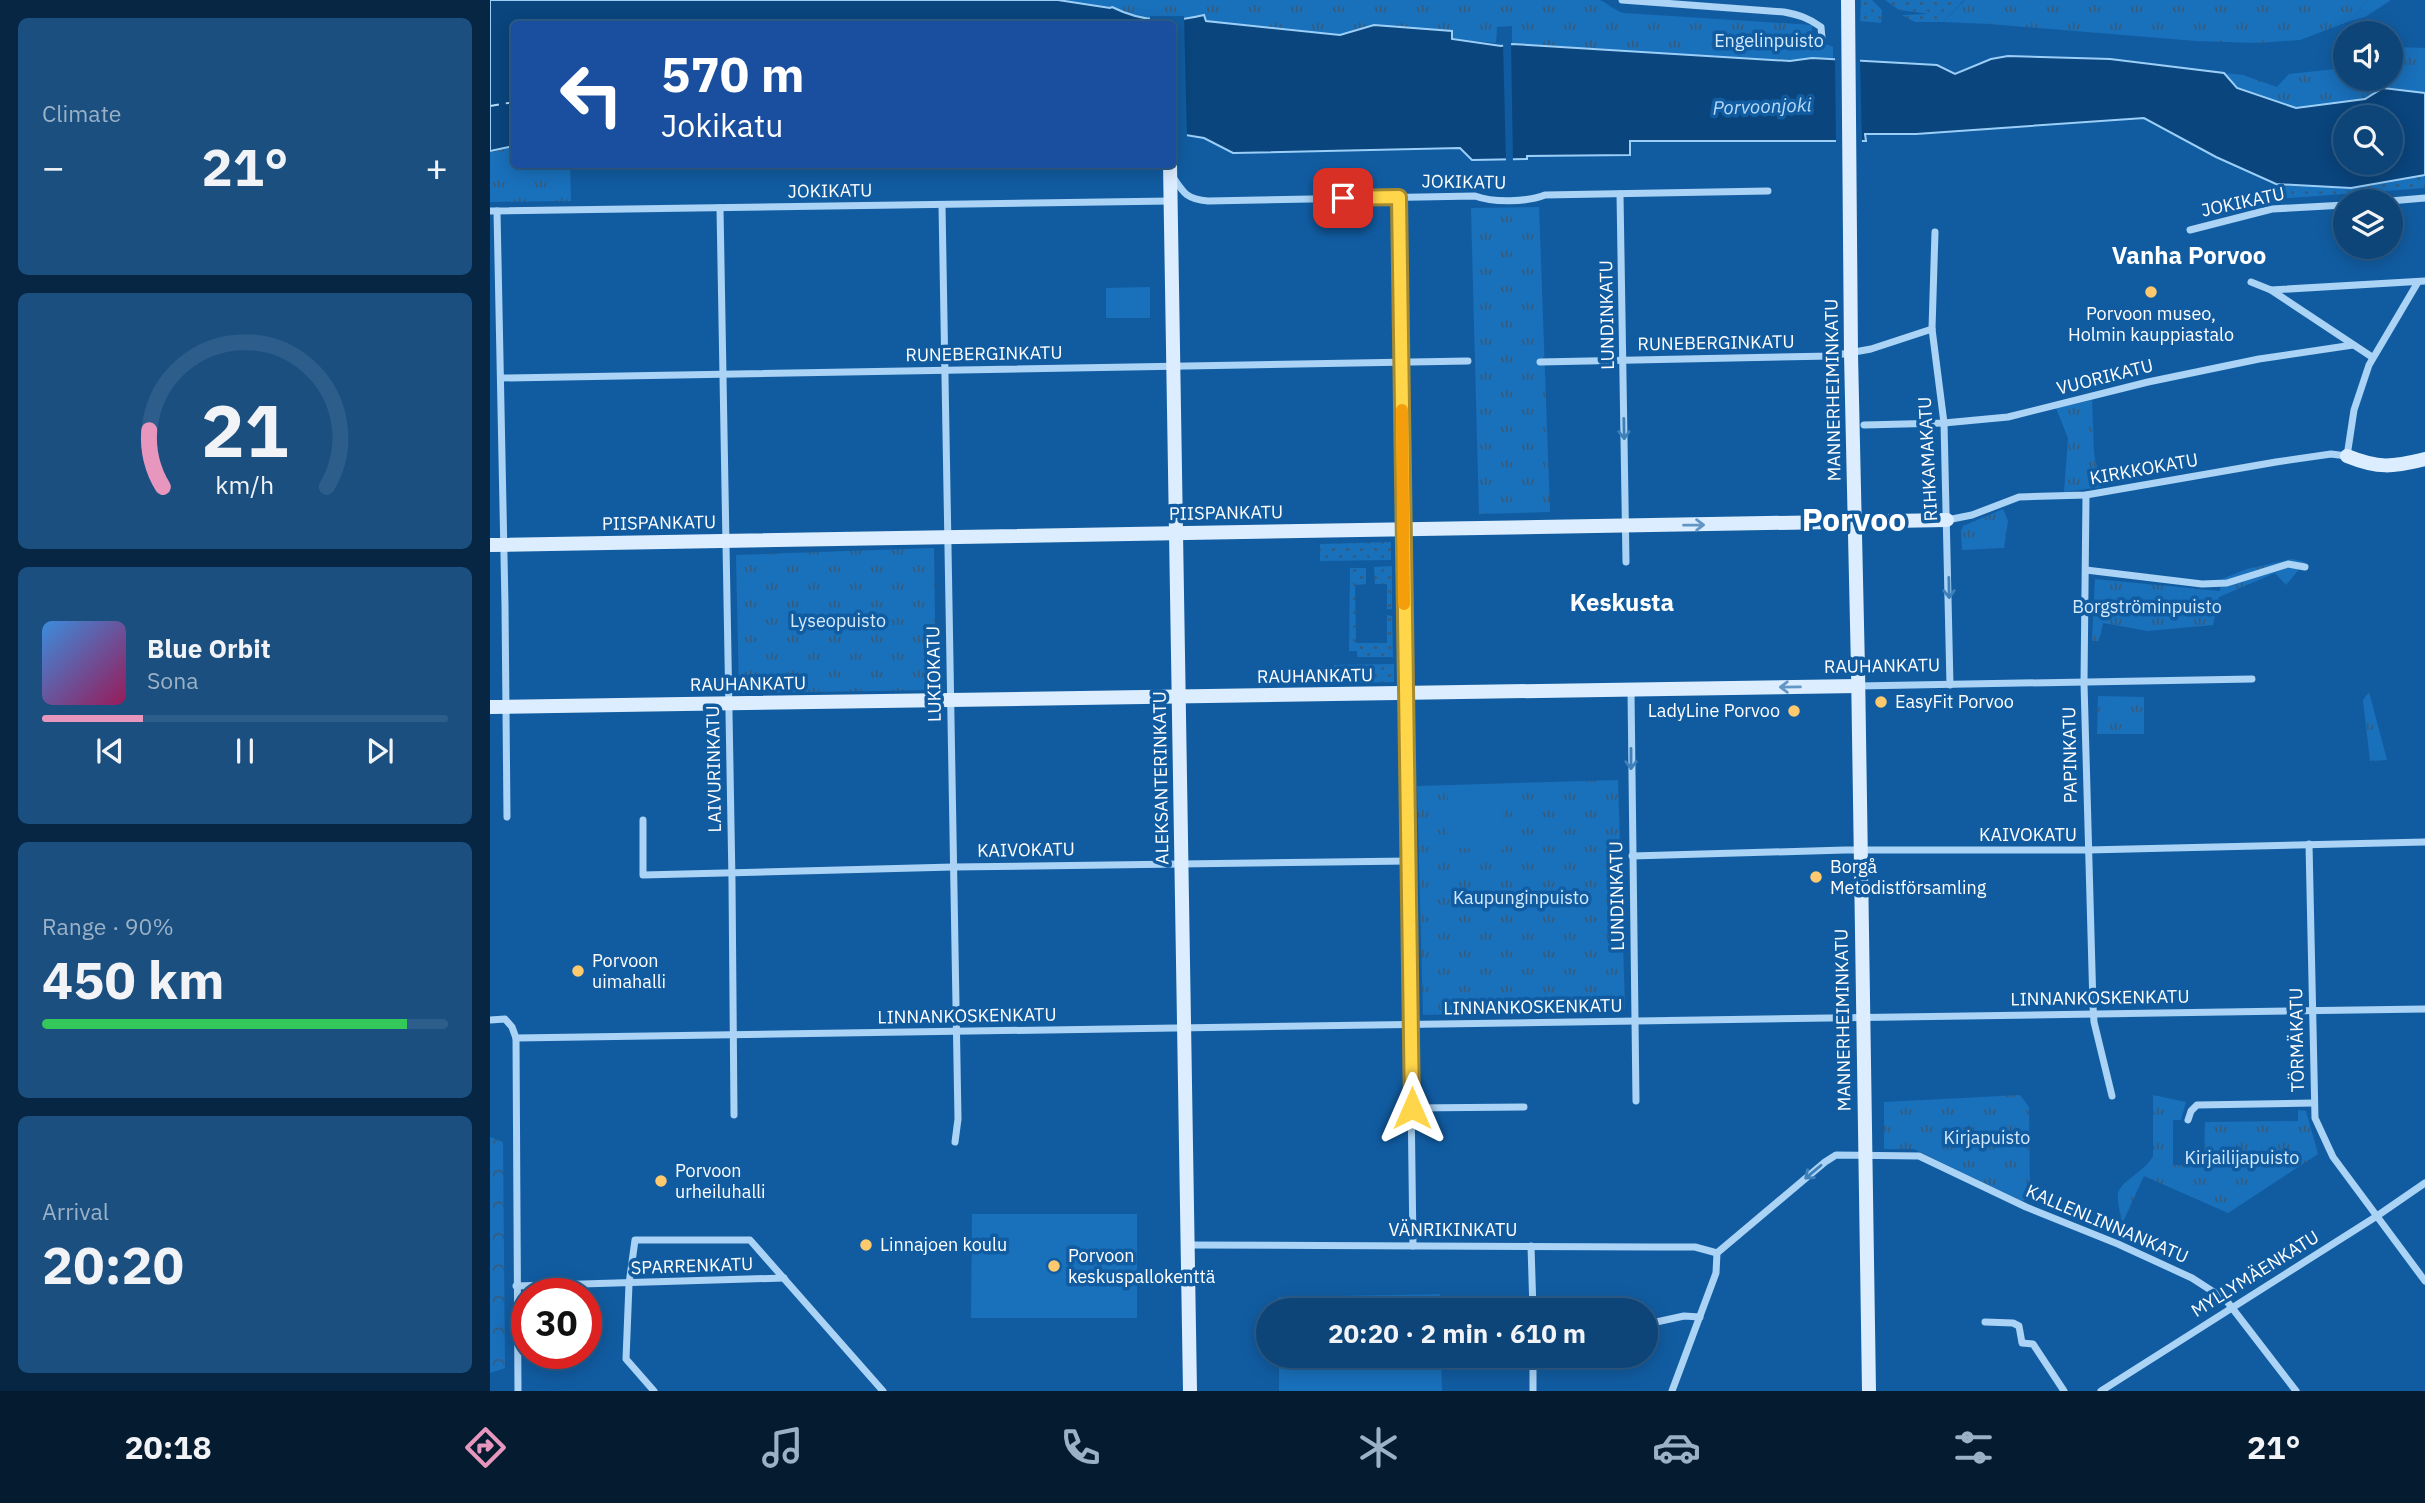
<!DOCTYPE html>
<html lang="en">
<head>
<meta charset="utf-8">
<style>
  body { margin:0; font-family:"IBM Plex Sans",sans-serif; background:#1b4f80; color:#f1f3f6; height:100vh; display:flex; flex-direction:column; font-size:26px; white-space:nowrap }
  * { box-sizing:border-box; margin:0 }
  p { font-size:23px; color:#9ab1c6 }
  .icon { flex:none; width:38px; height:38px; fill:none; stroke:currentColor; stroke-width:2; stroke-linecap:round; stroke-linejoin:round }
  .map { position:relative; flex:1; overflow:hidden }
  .panel { display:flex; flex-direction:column; gap:18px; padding:18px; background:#072643; width:490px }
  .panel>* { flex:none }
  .top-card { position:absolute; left:21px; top:21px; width:665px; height:147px; border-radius:7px; box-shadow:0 4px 18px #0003,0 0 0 2px #2d5d8a; background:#1a4fa0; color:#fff; overflow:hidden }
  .tools { position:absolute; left:1843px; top:21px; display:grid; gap:14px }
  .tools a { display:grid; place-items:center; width:70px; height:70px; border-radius:50%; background:#0d4579; box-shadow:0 4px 18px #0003,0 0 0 2px #2d5d8a; font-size:35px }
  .speed { position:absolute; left:21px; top:1278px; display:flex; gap:14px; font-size:35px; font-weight:700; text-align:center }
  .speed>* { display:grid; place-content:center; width:91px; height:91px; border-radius:50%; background:#0d4579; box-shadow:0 4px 18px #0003,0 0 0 2px #2d5d8a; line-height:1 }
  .speed .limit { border:10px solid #d22; background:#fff; color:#111 }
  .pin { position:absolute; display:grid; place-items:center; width:60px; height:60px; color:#fff; margin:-30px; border-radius:14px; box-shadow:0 4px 10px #0006 }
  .me { position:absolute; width:77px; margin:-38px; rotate:0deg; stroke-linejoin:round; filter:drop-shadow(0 0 5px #0008) }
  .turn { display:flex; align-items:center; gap:24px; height:147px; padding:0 35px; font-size:32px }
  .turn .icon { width:91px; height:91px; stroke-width:2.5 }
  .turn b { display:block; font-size:49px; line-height:60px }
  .big { font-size:52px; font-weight:800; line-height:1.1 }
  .panel .tile { flex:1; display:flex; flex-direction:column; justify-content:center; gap:10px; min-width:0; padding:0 24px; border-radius:10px; background:#1b4f80 }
  .panel .dial { align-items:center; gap:0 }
  .dial svg { height:182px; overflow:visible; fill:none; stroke:#2d5d8a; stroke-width:7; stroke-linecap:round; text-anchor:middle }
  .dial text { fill:#f1f3f6; stroke:none }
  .song { display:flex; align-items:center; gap:21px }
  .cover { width:84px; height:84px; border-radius:10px; background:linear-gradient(135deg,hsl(210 70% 55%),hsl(330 70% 35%)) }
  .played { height:7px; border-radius:4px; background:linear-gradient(90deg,#e797bd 25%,#2d5d8a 25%) }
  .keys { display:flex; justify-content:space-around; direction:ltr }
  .heat { display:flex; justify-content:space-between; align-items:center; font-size:38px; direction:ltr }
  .charge { height:10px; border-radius:5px; background:linear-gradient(90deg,#34c759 90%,#2d5d8a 0) }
  .trip { position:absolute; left:766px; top:1298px; width:402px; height:70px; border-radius:35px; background:#0d4579; box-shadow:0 4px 18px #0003,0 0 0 2px #2d5d8a; font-weight:800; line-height:70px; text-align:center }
  .tab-bar { display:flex; height:112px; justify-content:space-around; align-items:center; background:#051c30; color:#9ab1c6 }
  .tab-bar .icon { width:49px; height:49px }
  .tab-bar .selected { color:#e797bd }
  .tab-bar b { font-size:32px; color:#f1f3f6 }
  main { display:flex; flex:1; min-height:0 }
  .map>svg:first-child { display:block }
</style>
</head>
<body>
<main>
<section class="panel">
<div class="tile"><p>Climate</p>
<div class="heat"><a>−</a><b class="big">21°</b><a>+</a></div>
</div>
<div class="tile dial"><svg viewBox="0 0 100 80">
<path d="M14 69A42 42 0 1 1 86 69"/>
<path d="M14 69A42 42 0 0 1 8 44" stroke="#e797bd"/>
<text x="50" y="56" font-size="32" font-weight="700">21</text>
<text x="50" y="72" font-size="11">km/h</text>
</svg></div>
<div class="tile">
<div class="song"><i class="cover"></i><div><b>Blue Orbit</b><p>Sona</p></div></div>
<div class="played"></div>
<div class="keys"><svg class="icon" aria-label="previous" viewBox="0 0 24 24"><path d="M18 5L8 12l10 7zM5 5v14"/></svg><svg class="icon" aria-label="pause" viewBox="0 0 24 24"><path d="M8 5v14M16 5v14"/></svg><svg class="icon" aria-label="next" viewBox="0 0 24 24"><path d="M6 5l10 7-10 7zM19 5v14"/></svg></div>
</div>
<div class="tile"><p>Range · 90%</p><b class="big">450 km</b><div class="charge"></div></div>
<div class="tile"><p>Arrival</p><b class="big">20:20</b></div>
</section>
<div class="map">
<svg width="1935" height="1391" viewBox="0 0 1935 1391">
  <defs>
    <pattern id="grass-dots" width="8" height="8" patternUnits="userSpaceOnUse" patternTransform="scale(1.75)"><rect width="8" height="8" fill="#1970bb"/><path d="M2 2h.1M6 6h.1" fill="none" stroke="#355c7e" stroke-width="1.8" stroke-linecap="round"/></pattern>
    <pattern id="forest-crowns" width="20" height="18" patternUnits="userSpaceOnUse" patternTransform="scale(1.75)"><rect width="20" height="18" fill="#1970bb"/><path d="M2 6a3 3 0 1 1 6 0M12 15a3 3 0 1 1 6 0" fill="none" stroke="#355c7e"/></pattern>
    <pattern id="park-tufts" width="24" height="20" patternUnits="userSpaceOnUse" patternTransform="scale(1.75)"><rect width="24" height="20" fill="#1970bb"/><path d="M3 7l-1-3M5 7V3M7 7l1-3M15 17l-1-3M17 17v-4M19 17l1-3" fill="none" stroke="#355c7e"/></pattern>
  </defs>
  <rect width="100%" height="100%" fill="#115ca1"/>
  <g fill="url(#grass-dots)">
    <polygon points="1371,0 1382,0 1392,10 1391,23 1370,21"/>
    <polygon points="1395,0 1474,0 1453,22 1425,22 1412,15 1439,14 1409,10"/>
    <polygon points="1935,175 1935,188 1785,199 1786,184 1861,188"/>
    <polygon points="901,542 901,560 830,561 830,544"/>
    <polygon points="902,566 902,609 897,609 897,584 885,584 884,567"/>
    <polygon points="860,568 876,568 876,584 865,585 866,643 897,643 897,615 902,616 903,657 867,657 867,651 859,651"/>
    <polygon points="904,664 904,682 859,683 859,671 844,671 844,665"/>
  </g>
  <g fill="url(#forest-crowns)">
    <polygon points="1878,0 1901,0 1875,17 1860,21"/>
    <polygon points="0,1137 13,1142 15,1368 0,1373"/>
  </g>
  <g fill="url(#park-tufts)">
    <path d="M564,0h545c10,3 14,11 25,13l188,12v13l21,9v12l-21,-1 -22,3 -278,-17v-18l-15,1 -1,16 -44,-4v-8l-77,-6 -35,10 -134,-14 -2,-6c-33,8 -62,7 -92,-8l-2,1z"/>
    <polygon points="1475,0 1878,0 1860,21 1810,40 1768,43 1706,41 1499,24 1453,22"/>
    <polygon points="1905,47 1935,48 1935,93 1893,88 1876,99 1806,108 1747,88 1734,73 1753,75 1787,87 1799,74 1855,68 1855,79 1900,79 1901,49"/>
    <polygon points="24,147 24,164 80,165 81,201 0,202 0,152"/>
    <polygon points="1049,207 1060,512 989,514 981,208"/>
    <polygon points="1602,400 1604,453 1611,487 1574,492 1578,438 1566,408"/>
    <polygon points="1513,509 1518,521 1514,548 1472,550 1471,531 1473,526"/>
    <polygon points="444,548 446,690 249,693 246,555"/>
    <polygon points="1802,559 1815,562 1796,585 1785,573 1729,597 1723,625 1658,631 1613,623 1609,641 1602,641 1605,579 1730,591 1732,579 1757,569"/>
    <polygon points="1879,692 1897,760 1880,761 1873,700"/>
    <polygon points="1608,696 1654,697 1654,734 1607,734"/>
    <polygon points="1128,780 1135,1009 933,1015 927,786"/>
    <polygon points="1530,1095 1539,1107 1540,1197 1532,1201 1424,1149 1394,1149 1394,1102"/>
    <path d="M1663,1095l33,7 -5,18h-8v45h31l1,-43 93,-1v-11l8,1 12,43 -90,59 -84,-37 -22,48c-1,-9 -5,-21 -4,-30 2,-13 29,-24 35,-38z"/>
  </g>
  <g fill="#1970bb">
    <polygon points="660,287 660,318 616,318 616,288"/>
    <polygon points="958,791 1014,792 1013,849 957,848"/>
    <polygon points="482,1214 647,1214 647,1318 481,1318"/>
    <polygon points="950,1294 951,1311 788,1311 788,1297"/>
    <polygon points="789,1356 951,1356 952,1391 789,1391"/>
  </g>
  <path fill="#0a457d" stroke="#9ccff8" stroke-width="2" fill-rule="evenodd" d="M0,0h568l52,8 2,-1c30,15 59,16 92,8l2,6 134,14 34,-10 78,6v8l49,7 11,-2 278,17 22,-3 125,7 18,9 36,-15 17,-3 102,3 114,14 13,15 59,20 69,-9 18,-11 42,5v82l-74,13 -75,-4 -60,-27 -72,-39 -228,16h-51l1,7h-236v14l-103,1v3l-55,1 -12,-12 -227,5 -29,-15 -31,-5 -1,-109h-658v122l-24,5zM1855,117h45v46h-45z"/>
  <g fill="#115ca1">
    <polygon points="660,16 694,16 697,137 682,136 682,24 660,24"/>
    <polygon points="1021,40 1023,162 1016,163 1013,42"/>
    <polygon points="1345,56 1370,57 1372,145 1346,146"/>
  </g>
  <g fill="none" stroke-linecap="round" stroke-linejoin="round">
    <polyline stroke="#b7dcfb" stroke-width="2" stroke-dasharray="9 7" stroke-linecap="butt" points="0,106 24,102"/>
    <g stroke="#aad3f5" stroke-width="7">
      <path d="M1132,0l162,12c15,3 25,6 37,15l1,11"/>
      <path d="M683,177c11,17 14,22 35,24l267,-5c19,7 52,6 70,-1l223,-4"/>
      <polyline points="1130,194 1136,562"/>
      <polyline points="909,197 923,1246"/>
      <polyline points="1900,201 1935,198"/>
      <polyline points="452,205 468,1119 465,1142"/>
      <polyline points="230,208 242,881 244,1115"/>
      <polyline points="0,211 680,201"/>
      <polyline points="7,211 15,605 17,817"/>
      <polyline points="1700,230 1782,209 1855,205"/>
      <polyline points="1445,232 1442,329 1454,423 1460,685"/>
      <polyline points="1761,282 1781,290 1935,281"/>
      <polyline points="1781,290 1882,357"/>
      <polyline points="1050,362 1342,356 1381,349 1442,329"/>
      <polyline points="11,378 978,361"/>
      <polyline points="1374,425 1454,423 1518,417 1658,382 1769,359 1863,345"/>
      <polyline points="1596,495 1594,683 1603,1006 1604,1022 1622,1096"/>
      <polyline points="1457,520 1482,515 1529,497 1596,495 1786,462 1841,454 1857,456 1864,410 1879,365 1928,282"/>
      <polyline points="1596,570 1712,584 1737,583 1798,564 1815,567"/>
      <polyline points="1368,686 1762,679"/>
      <polyline points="1141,691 1146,1101"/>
      <polyline points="153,820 153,875 463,867 919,861"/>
      <polyline points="1819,844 1825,1118 1843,1157 1935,1281"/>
      <polyline points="1142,856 1355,850 1598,850 1935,842"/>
      <polyline points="0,1020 15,1019 22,1027 26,1038 28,1391"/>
      <polyline points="26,1038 1935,1009"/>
      <polyline points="922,1108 1034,1107"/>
      <polyline points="1698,1120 1701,1111 1707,1105 1824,1103"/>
      <polyline points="698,1245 1166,1247 1205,1247 1227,1253"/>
      <polyline points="1041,1246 1043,1311"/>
      <polyline points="26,1286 294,1278"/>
      <polyline points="1495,1322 1523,1323 1529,1326 1532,1343 1543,1344 1574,1391"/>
      <polyline points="1157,1324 1194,1316 1210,1317"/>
      <polyline points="1043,1356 1043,1391"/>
      <polyline points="164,1391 136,1359 139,1284 145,1240 260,1240 393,1391"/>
      <polyline points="1182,1391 1226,1273 1227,1253 1335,1162 1346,1155 1429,1156 1536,1207 1628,1244 1702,1278 1736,1300 1806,1391"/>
      <polyline points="1611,1391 1887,1216 1935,1183"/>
    </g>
    <g stroke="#dbedfe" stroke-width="14">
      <polyline points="1358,0 1361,354 1368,669 1379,1391"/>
      <polyline points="680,164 700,1391"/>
      <path d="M1857,456c32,13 45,11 78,3"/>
      <polyline points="0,545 1457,520"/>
      <polyline points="0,707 1368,686"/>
    </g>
  </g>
  <defs><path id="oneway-shaft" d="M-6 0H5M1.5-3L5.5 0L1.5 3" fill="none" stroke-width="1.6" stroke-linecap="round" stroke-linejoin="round" transform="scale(1.75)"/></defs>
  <g stroke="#3f80ba">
    <use href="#oneway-shaft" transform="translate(1134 429) rotate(89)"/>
    <use href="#oneway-shaft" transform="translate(1459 588) rotate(89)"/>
    <use href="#oneway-shaft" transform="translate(1141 759) rotate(90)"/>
    <use href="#oneway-shaft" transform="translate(1323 1172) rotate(140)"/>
  </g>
  <g stroke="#6296c6">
    <use href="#oneway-shaft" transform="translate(1204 525) rotate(-1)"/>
    <use href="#oneway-shaft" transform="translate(1300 687) rotate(179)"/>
  </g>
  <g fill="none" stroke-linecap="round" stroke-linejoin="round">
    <defs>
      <polyline id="route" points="853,198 909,197 922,1108"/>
    </defs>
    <use href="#route" stroke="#a68a30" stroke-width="18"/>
    <use href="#route" stroke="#ffd54a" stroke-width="12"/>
    <polyline stroke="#f59e0b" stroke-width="12" points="912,410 914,604"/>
  </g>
  <g fill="#ffc96e" stroke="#115ca1" stroke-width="2.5">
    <circle cx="1661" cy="292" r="7"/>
    <circle cx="1391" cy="702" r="7"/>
    <circle cx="1304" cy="711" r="7"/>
    <circle cx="1326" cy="877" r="7"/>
    <circle cx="88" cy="971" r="7"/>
    <circle cx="171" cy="1181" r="7"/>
    <circle cx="376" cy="1245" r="7"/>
    <circle cx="564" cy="1266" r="7"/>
  </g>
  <g text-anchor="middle" stroke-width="7" stroke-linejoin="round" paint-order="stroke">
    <g font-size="18" fill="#d3eafe" stroke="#115ca1">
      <text x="1279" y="47">Engelinpuisto</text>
      <text x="1657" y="613">Borgströminpuisto</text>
      <text x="348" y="627">Lyseopuisto</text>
      <text x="1031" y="904">Kaupunginpuisto</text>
      <text x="1497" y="1144">Kirjapuisto</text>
      <text x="1752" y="1164">Kirjailijapuisto</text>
    </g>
    <g font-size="18" fill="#fff" stroke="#115ca1">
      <text transform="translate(974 182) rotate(1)" y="6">JOKIKATU</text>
      <text transform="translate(340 191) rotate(-1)" y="6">JOKIKATU</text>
      <text transform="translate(1753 202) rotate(-12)" y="6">JOKIKATU</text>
      <text transform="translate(1117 315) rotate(-91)" y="6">LUNDINKATU</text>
      <text transform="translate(1226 343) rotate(-1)" y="6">RUNEBERGINKATU</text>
      <text transform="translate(494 354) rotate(-1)" y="6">RUNEBERGINKATU</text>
      <text transform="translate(1615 377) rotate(-14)" y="6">VUORIKATU</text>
      <text transform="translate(1343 390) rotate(-91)" y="6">MANNERHEIMINKATU</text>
      <text transform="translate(1438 459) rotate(-93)" y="6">RIHKAMAKATU</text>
      <text transform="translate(1654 469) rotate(-10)" y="6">KIRKKOKATU</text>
      <text transform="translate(736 513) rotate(-1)" y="6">PIISPANKATU</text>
      <text transform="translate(169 523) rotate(-1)" y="6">PIISPANKATU</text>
      <text transform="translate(1392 666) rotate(-1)" y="6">RAUHANKATU</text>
      <text transform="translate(444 674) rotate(-91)" y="6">LUKIOKATU</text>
      <text transform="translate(825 676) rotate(-1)" y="6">RAUHANKATU</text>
      <text transform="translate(258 684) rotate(-1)" y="6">RAUHANKATU</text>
      <text transform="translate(1580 755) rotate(-91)" y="6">PAPINKATU</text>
      <text transform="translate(224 769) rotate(-91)" y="6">LAIVURINKATU</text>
      <text transform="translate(671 778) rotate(-91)" y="6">ALEKSANTERINKATU</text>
      <text x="1538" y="841">KAIVOKATU</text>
      <text transform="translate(536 850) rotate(-1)" y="6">KAIVOKATU</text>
      <text transform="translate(1127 896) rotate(-91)" y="6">LUNDINKATU</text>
      <text transform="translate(1610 998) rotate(-1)" y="6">LINNANKOSKENKATU</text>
      <text transform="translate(1043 1007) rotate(-1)" y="6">LINNANKOSKENKATU</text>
      <text transform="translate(477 1016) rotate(-1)" y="6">LINNANKOSKENKATU</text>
      <text transform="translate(1353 1020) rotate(-91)" y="6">MANNERHEIMINKATU</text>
      <text transform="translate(1807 1040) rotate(-91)" y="6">TÖRMÄKATU</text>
      <text transform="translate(1617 1224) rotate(23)" y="6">KALLENLINNANKATU</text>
      <text x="963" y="1236">VÄNRIKINKATU</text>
      <text transform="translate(202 1266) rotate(-2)" y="6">SPARRENKATU</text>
      <text transform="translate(1765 1274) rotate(-32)" y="6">MYLLYMÄENKATU</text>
    </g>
    <g font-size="18" fill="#fff" stroke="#115ca1" text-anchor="start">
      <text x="1661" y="320" text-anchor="middle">Porvoon museo,<tspan x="1661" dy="21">Holmin kauppiastalo</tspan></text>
      <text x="1405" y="708">EasyFit Porvoo</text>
      <text x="1290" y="717" text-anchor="end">LadyLine Porvoo</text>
      <text x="1340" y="873">Borgå<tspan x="1340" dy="21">Metodistförsamling</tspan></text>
      <text x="102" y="967">Porvoon<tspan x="102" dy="21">uimahalli</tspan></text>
      <text x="185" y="1177">Porvoon<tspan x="185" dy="21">urheiluhalli</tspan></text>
      <text x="390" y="1251">Linnajoen koulu</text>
      <text x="578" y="1262">Porvoon<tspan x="578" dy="21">keskuspallokenttä</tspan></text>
    </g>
    <g font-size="19" font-style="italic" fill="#b7dcfb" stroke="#115ca1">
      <text transform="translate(1272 106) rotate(-2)" y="7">Porvoonjoki</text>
    </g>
    <g font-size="24" font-weight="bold" fill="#fff" stroke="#115ca1">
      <text x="1699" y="264">Vanha Porvoo</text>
      <text x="1132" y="611">Keskusta</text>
    </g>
    <g font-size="32" font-weight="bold" fill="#fff" stroke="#115ca1">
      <text x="1364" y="531">Porvoo</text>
    </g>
  </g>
</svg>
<div class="tools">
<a><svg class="icon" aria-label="sound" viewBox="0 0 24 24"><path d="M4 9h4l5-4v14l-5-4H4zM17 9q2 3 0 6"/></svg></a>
<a><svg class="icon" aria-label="search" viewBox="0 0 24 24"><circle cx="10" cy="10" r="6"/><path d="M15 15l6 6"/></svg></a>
<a><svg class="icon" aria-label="layers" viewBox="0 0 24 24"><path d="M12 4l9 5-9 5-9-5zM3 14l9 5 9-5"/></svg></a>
</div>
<div class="speed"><div class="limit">30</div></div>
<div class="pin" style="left:853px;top:198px;background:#d93025"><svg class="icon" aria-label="arrive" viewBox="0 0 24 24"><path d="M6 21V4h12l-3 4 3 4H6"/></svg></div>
<svg class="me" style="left:922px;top:1108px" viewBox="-20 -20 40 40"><path d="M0-17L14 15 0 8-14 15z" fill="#ffd54a" stroke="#fff" stroke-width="4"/></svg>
<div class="trip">20:20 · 2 min · 610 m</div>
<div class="top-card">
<div class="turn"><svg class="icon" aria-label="left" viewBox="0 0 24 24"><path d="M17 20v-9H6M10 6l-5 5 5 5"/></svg><div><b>570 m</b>Jokikatu</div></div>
</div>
</div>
</main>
<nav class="tab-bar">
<b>20:18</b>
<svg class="icon selected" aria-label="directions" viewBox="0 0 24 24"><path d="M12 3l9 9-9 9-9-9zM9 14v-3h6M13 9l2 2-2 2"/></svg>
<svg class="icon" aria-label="music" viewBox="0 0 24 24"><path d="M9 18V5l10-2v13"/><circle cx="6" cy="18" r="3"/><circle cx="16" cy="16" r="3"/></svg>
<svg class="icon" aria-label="phone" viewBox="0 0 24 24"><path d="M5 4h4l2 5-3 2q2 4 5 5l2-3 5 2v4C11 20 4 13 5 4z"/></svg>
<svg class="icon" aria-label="climate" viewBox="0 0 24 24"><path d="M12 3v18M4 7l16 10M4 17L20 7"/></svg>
<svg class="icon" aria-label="car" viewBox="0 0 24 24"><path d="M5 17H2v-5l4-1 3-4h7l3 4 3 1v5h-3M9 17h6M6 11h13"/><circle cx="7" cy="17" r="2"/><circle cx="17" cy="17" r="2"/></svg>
<svg class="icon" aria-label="filters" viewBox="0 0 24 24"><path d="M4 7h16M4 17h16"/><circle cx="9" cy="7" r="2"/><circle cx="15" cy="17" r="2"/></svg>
<b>21°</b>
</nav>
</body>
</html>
